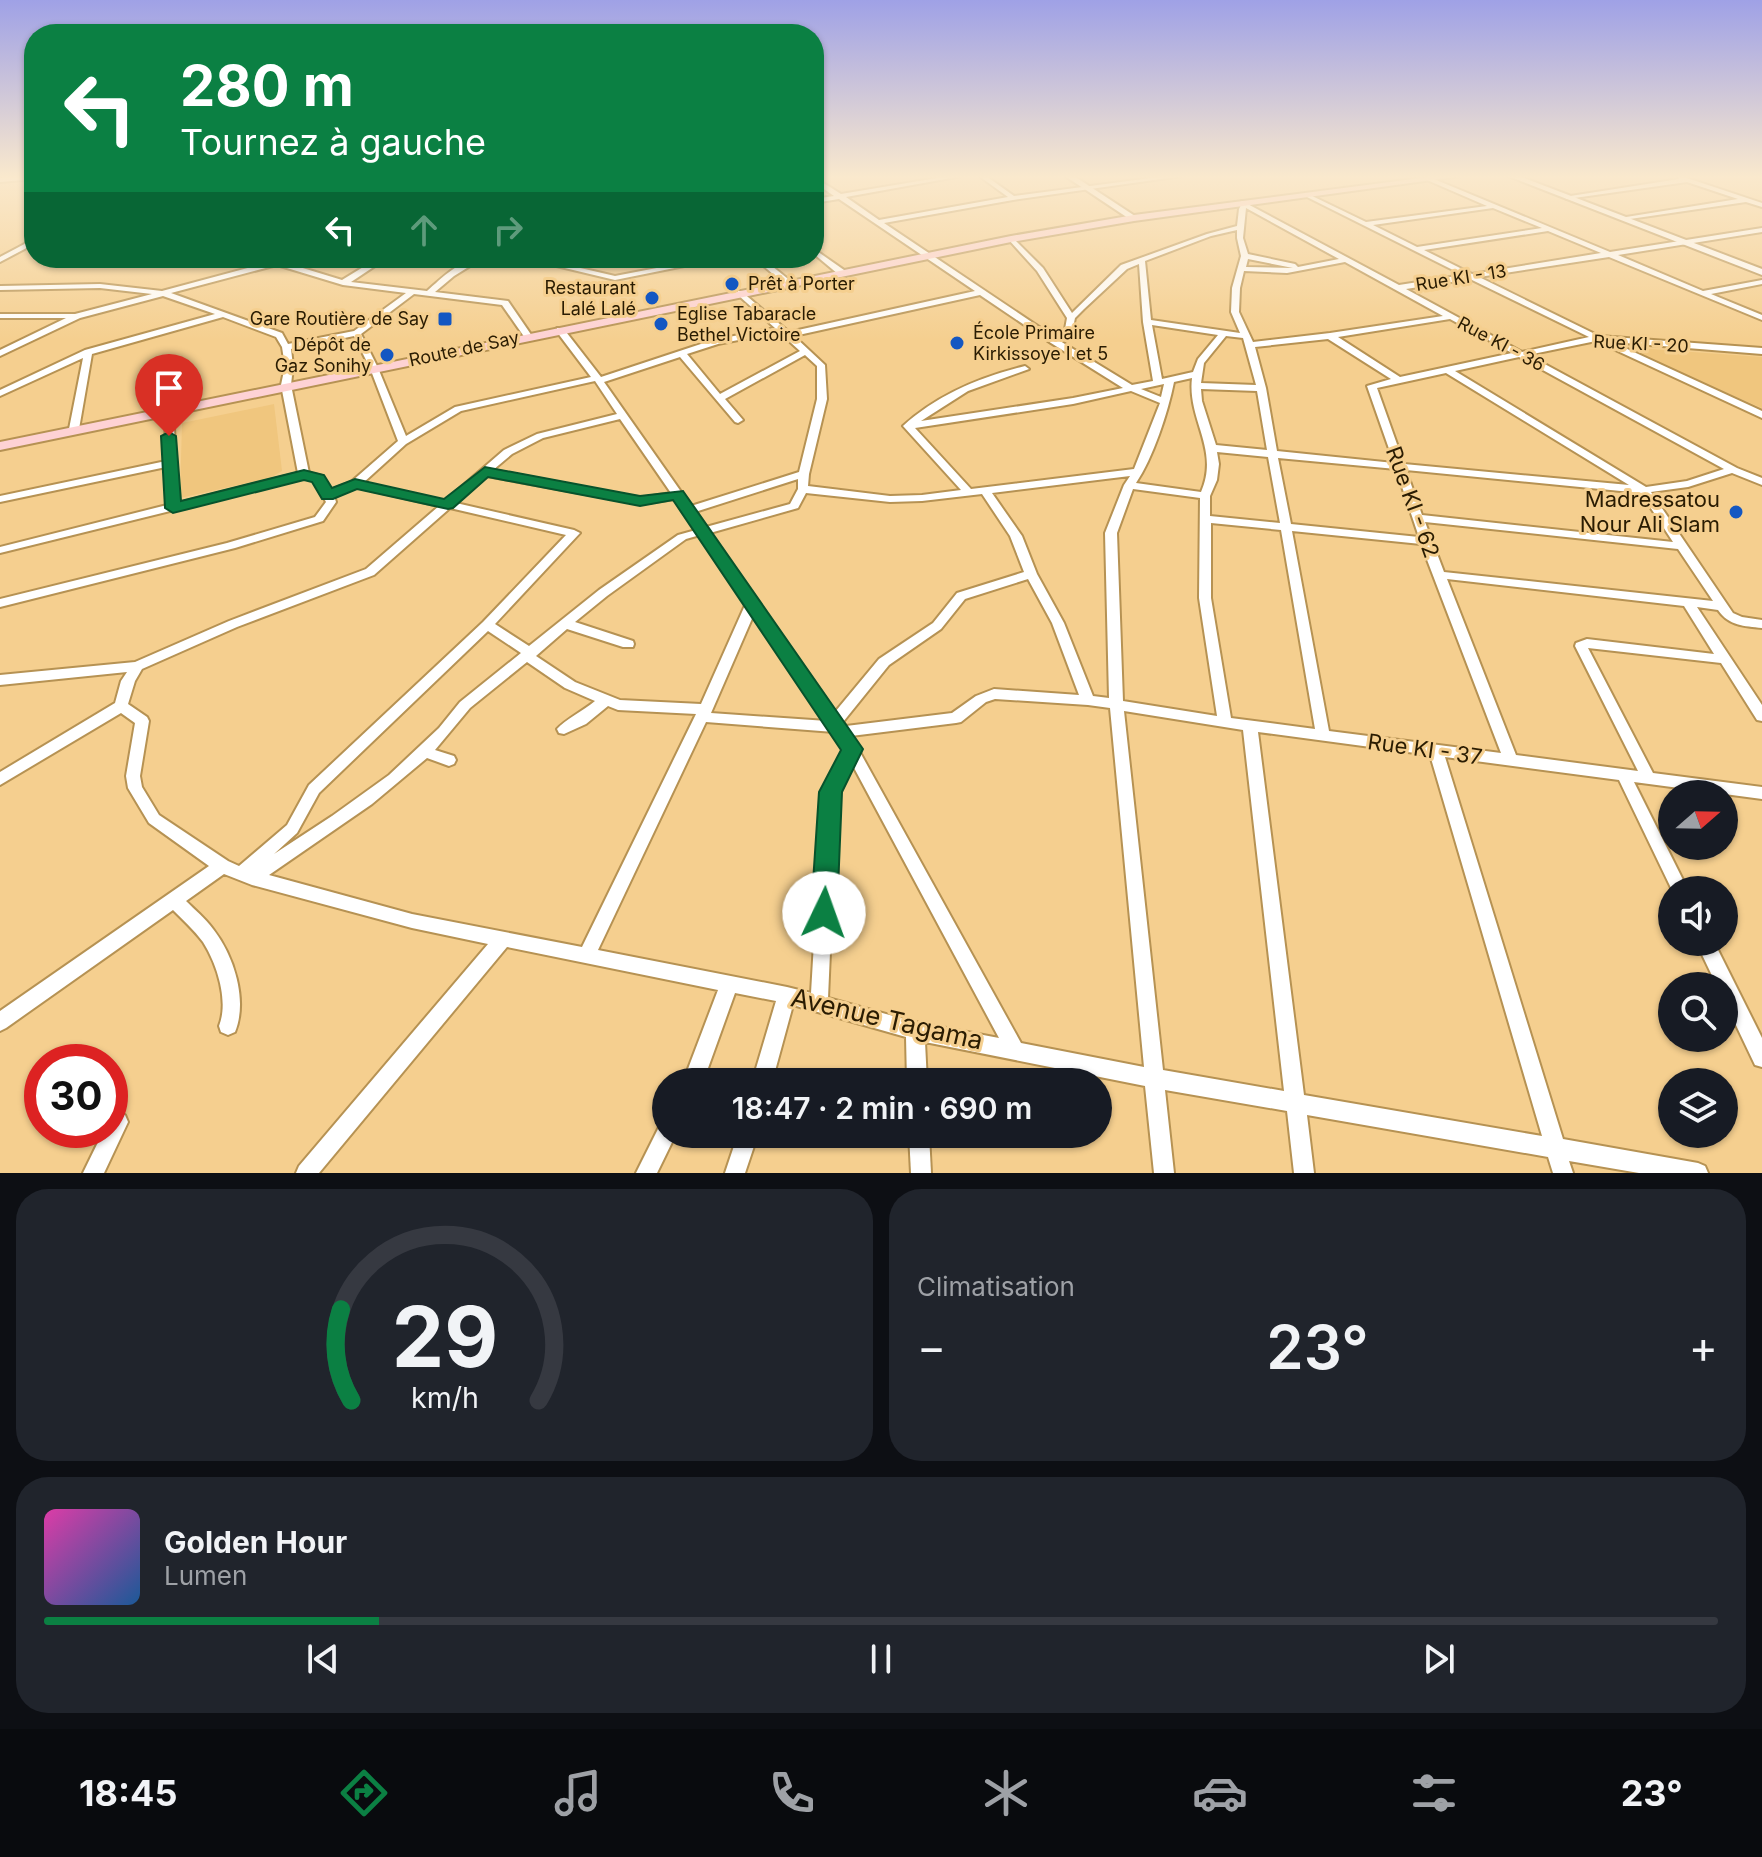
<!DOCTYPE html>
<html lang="fr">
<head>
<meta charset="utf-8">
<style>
  body { margin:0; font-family:Inter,sans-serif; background:#20242c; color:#f1f3f6; height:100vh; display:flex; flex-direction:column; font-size:30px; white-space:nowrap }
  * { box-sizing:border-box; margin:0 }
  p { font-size:26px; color:#9ea1a6 }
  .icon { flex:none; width:44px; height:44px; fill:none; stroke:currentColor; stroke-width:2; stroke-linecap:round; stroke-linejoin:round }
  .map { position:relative; height:1173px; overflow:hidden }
  .panel { display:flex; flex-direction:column; gap:16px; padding:16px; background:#0d0f14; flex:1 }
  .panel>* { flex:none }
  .top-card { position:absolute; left:24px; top:24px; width:800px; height:244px; border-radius:32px; box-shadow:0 2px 6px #0004; background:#0b8043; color:#fff; overflow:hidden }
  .needle { width:52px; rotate:70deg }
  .tools { position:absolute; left:1658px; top:780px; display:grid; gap:16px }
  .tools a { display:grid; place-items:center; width:80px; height:80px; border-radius:50%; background:#171b24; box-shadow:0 2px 6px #0004; font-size:40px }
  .speed { position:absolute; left:24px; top:1044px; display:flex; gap:16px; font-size:40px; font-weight:700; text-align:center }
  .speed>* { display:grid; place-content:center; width:104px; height:104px; border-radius:50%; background:#171b24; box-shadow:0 2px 6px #0004; line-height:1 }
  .speed .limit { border:12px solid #d22; background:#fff; color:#111 }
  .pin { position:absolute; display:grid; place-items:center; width:68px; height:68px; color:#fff; margin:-82px -34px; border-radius:50% 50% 50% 0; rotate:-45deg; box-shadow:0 0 8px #0007 }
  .pin .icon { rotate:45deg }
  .me { position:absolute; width:88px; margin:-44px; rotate:3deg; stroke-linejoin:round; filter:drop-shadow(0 0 6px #0008) }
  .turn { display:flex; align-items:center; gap:28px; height:168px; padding:0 24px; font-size:36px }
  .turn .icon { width:104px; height:104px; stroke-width:2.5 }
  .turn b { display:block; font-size:56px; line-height:68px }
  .lanes { display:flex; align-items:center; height:76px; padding:0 24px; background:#0003; justify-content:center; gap:40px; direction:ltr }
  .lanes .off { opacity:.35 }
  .big { font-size:60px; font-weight:600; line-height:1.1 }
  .panel .widget { flex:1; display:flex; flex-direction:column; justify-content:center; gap:12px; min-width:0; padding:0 28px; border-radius:32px; background:#20242c }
  .panel .dial { align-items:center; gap:0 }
  .dial svg { height:208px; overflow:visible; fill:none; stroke:#363941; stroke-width:7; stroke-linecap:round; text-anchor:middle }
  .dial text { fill:#f1f3f6; stroke:none }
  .song { display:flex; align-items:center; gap:24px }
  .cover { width:96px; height:96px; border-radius:12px; background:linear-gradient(135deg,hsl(320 70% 55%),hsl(210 70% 35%)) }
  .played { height:8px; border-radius:4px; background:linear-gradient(90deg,#0b8043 20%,#363941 20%) }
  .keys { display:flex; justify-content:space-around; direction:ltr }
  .heat { display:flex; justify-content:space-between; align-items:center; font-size:44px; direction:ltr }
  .panel .tiles { flex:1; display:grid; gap:16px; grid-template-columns:1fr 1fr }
  .widget:last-child { grid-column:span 2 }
  .trip { position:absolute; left:652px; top:1068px; width:460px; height:80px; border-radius:40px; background:#171b24; box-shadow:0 2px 6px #0004; font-weight:600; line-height:80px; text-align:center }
  .tabs { display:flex; height:128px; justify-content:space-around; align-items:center; background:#090b0e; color:#9ea1a6 }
  .tabs .icon { width:56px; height:56px }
  .tabs .active { color:#0b8043 }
  .tabs b { font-size:36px; color:#f1f3f6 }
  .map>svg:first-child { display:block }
</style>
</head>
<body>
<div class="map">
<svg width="1762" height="1173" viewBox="0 0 1762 1173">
  <rect width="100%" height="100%" fill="#f5cf8f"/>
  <g fill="#f0c67e">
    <polygon points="1636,348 1762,357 1762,408 1633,353"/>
    <polygon points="274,404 282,471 270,478 180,498 182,423"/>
  </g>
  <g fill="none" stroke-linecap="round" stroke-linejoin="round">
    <defs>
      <g id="minor">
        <polygon points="34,176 34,179 0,182 0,178"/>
        <path d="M949,176h13l-116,21 33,23 129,-23 -29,-21h7l28,20 152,-20h16l-169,24 -129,23 170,114 11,-8 2,-11 -30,-47 -28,-31v-2h4l30,30 29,45 49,-48 86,-31 30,-8 2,-17 2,-4 -2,-2 3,-2 157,84 64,-10 -160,-80 5,-1 58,28 121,-16 -60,-26 2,-3 181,75 152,-24v4l-144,23 85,36 59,-11v4l-51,10 51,21v5l-153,-63 -130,20 120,59 163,12v6l-150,-12 150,69v7l-166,-77 -68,14 209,113 25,10v7l-30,-12 -44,14 -37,5 82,121 9,4 20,3v8c-18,-2 -33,-2 -44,-18l-21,-3 65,98v16l-5,-1 -36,-57 -133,-15 65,125 109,14v12l-128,-17 54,108h-16l-53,-110 -174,-23 118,382 135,24 7,3 3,7h-69l-70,-12 4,12h-20l-5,-16 -241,-42 7,58h-20l-7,-62 -122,-21 9,83h-20l-9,-87 -220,-44 2,40h-20l-1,-45 -113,-32 -21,77h-20l24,-81 -41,-8 -32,89h-20l35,-92 -211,-43 -188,226h-23l3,-7 189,-222 -76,-16 -160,-43 -28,-11 -38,27c9,9 19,17 27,28 21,27 35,71 22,103l-7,3 -7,-3 -2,-6c10,-25 -2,-62 -16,-84 -9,-12 -20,-22 -30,-32l-167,118 -6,3v-20l209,-145 -60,-43 -21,-35 -2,-12 9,-53 -14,-10 -121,72v-13l115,-69 6,-22 6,-9 -127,13v-10l135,-13 94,-41 137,-52 73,-63 -83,-19 -22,9 2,6 -13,19 -88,27 -235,59v-8l227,-56 88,-26 11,-15 -12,-22 -10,-2 -304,75v-6l167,-42 -1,-38 -166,35v-6l166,-35 -1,-54h6l2,2 5,94 120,-30 -17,-88 4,-19 -3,-19 -6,-10 -53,-20 -131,37 -13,75 -5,3 -5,-3 14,-71 -83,38v-6l85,-40 130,-36 -52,-18 -83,22 -80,38v-6l66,-32h-66v-4h75l77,-20 -52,-6 -100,2v-4l100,-2 62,7 112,-30 6,-3h9l-6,4 59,18 36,-22h9l-36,24 76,9c15,-13 34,-33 56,-33l-29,18 -19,16 73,9 24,35 -1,2h-6l-23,-33 -88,-11 -53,40 17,34 28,68 49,-29 136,-30 -34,-45v-4h6l38,49 112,-37 62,-12 -37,-33v-4h3l48,41 186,-41 -136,-92 -25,4v-4l20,-3 -20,-14v-5l27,17zM1246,208l93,51 -41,8 -3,-3 -47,-10 -5,-16zM1493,208l49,20 -125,19 -44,-22zM1237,230v8l4,18 -9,32 -1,24 9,21 -89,-13 -6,-59 66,-25zM1548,231l53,22 -129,21 -48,-24zM1248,259l45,9 -47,-1zM1345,262l98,54 -113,17 -77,9 -14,-30 1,-24 4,-17 43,2zM1139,264l4,58 10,59 -21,4 -72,-44 12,-9 3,-14 9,-9 43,-40zM277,265l66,20 63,8 -52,38 -66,13 -6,-11 -111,-40zM1470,279l119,58 -67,15 -116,-63zM980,295l71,48 72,45 -50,10 -152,23 47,-30 61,-22 -4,-3c-45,11 -88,29 -122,60l58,64 -39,5 -32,1 -82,-10 1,-12 18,-75 -2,-34 -31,-29zM1450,319l62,34 -112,24 -62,-40zM1152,325l66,10 -20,24 -5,13 -31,7zM779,332l21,19 -80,43 -33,-40 31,-10zM354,336l16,32 28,73 -47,41 -21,8 -8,-14 -13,-3 -18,-88 2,-19 -2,-17zM1226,336l17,2 13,47 -55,-2 3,-20zM1328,339l63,40 -24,7 27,77 -117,-12 -11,-63 -11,-41zM805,355l12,11v33l-18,73 -108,34 -87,-124 76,-25 55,65 3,1 5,-3 -18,-21zM1519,357l205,112 -37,12 -41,6 -191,-116zM1446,373l183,112 -225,-21 -27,-76zM1192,378c-5,42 28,71 9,114l-65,-9c17,-25 32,-71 38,-101zM595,381l22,33 -80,20 -33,16 -59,51 -82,-18 43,-39 55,-33zM1164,384l-3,13 -20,-8zM1201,389l56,2 10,59 -51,-5 -14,-44zM1131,391l29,12 -26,66 -163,20 -56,-61 158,-24zM620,419l51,74 -31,5 -147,-28 19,-16 31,-16zM1217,452l51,5 12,66 -70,-7v-20l7,-16 2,-16zM1278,458l118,11 23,68 -128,-13zM1406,470l235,23 32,49 -251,-27zM487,476l153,28 35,-5 21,31 -18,5 -79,55 -70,56 -34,-22 85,-91 -6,-3 -118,-27zM1130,476l-6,9 -19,48 4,165 -16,-2 -29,-73 -27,-49 -15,-38 -30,-43zM798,479v10l-8,15 -84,23 -11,-15zM1133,489l67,9 -1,100 18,118 -94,-15 -6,-168zM806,493l84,9 32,-1 60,-7 28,42 14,36 -67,21 -24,30 -54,36 -44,53 -125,-179 88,-25zM450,508l116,27 -83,87 -174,163 -22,40 -48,41 -11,-5 -69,-46 -17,-28 -2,-11 9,-55 -2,-4 -19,-13 7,-23 7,-12 95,-42 137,-52zM1425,522l253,27 35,52 -269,-29zM1211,523l70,7 34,199 -84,-11 -20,-120zM1292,531l129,13 80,209 -172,-22zM700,535l46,68 -45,101 -81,-4 -45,-18 -39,-26 31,-27 56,18h10l1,-3 -1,-3 -58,-19 32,-26 79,-57zM1028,579l24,44 27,72 -85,-6 -18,7 -24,17 -106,13 -3,-4 46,-57 52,-36 24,-30zM1447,579l237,27 30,48 -127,-15 -11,4 -1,3 63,125 -122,-16zM754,614l73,107 -116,-8zM488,631l33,22 -61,49 -21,26 -50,47 -57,41 -58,38 23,-21 22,-40zM527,662l38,26 30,13c-11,9 -30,19 -38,28l2,4 5,1 22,-10 22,-18 10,4 78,4 -114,233 -170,-33 -143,-39 103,-71 55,-46 22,8 5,-2 2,-4 -2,-4 -19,-6 35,-42zM995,699l93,6 22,3 34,359 -123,-24 -170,-307 105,-13 5,-1 25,-20zM1124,711l119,19 41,361 -121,-21zM706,722l128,10 10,18 -21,42 -12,201 -24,-6 -189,-37zM1258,732l172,23 112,381 -238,-41zM852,764l147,274 -84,-16 -87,-24 9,-206z"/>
        <polygon points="1681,176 1762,203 1762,207 1746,202 1623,220 1620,218 1738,199 1687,182 1567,199 1564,197 1679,179 1678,178"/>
        <polygon points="34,239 34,244 0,262 0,257"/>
        <polygon points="814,249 844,270 844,274 838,274 814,254"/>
        <polygon points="523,258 537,258 558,263 558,260 589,258 563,264 615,276 709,258 724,258 615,280"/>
        <polygon points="754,258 762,258 793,283 786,285"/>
        <polygon points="1696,942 1714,942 1762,1038 1762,1067 1755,1065 1724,1000 1724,986 1717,986"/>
        <polygon points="118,1112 125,1115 128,1122 104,1173 83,1173 104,1130 110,1130 111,1115"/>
        <polygon points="666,1124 666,1134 676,1134 657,1173 636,1173 659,1127"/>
        <polygon points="738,1134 758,1134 745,1173 725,1173"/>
        <polygon points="909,1134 929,1134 931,1173 911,1173"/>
      </g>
      <g id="tertiary">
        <polygon points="1065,176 1074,176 1138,218 1131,220"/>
        <polygon points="1508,176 1519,176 1762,269 1762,275"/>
      </g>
      <polygon id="secondary" points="1436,176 1461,176 1134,221 1011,242 0,450 0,442 1011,236 1134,215"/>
    </defs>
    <use href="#minor" stroke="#b69253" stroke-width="4"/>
    <use href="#tertiary" stroke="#b69253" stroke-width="4"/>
    <use href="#secondary" stroke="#b69253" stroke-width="4"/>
    <use href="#minor" fill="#fff" fill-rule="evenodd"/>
    <use href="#tertiary" fill="#fff" fill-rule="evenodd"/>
    <use href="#secondary" fill="#fed2d4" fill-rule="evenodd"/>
  </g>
  <linearGradient id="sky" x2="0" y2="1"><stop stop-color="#9fa1e6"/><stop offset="0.52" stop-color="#fae9cd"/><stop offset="1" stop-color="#fae9cd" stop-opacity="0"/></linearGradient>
  <rect width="1762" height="340" fill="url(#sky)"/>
  <polygon fill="#0b8043" stroke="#07532c" stroke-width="2" points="169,432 176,436 181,501 304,470 324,475 332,488 355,479 444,499 485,467 640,496 683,491 863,749 842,792 837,913 833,921 824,924 815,921 811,913 819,792 841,750 673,500 640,506 488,477 453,508 448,509 357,489 333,499 322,499 312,482 304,480 173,513 165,508 161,436"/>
  <g fill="#1457c2" stroke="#f5cf8f" stroke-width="3">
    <circle cx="732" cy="284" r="8"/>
    <circle cx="652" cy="298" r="8"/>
    <rect x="437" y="311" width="16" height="16" rx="4"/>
    <circle cx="661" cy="324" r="8"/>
    <circle cx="957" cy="343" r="8"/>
    <circle cx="387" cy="355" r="8"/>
    <circle cx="1736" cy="512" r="8"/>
  </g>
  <g text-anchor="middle" stroke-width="6" stroke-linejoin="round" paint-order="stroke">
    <g font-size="18" fill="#2a1c02" stroke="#f5cf8f">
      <text transform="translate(1461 278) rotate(-9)" y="6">Rue KI - 13</text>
      <text transform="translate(1501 344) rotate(28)" y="6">Rue KI - 36</text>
      <text transform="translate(1641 344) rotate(3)" y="6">Rue KI - 20</text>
      <text transform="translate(464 349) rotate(-12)" y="6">Route de Say</text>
    </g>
    <g font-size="18" fill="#2a1c02" stroke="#f5cf8f" text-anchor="start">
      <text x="748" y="290">Prêt à Porter</text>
      <text x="636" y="294" text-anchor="end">Restaurant<tspan x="636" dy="21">Lalé Lalé</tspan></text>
      <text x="677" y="320">Eglise Tabaracle<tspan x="677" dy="21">Bethel Victoire</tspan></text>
      <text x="429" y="325" text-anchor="end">Gare Routière de Say</text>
      <text x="973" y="339">École Primaire<tspan x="973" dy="21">Kirkissoye I et 5</tspan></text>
      <text x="371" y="351" text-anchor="end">Dépôt de<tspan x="371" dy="21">Gaz Sonihy</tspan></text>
    </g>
    <g font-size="22" fill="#2a1c02" stroke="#f5cf8f" text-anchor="end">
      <text x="1720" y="507">Madressatou<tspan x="1720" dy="25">Nour Ali Slam</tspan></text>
    </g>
    <g font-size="22" fill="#2a1c02" stroke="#f5cf8f">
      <text transform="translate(1413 502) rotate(70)" y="8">Rue KI - 62</text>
      <text transform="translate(1425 749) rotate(8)" y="8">Rue KI - 37</text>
    </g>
    <g font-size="26" fill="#2a1c02" stroke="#f5cf8f">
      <text transform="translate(887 1019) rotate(13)" y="9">Avenue Tagama</text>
    </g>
  </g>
</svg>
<div class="tools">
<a><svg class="needle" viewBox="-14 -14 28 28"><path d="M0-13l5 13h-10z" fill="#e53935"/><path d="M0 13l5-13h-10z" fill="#9ea1a6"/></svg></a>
<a><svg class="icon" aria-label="sound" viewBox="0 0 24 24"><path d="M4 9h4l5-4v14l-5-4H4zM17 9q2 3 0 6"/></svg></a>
<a><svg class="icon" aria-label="search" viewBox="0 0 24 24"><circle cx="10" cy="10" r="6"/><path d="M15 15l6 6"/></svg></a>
<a><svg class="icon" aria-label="layers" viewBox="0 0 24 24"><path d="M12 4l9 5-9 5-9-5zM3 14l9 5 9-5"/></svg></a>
</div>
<div class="speed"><div class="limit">30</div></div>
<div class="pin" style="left:169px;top:436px;background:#d93025"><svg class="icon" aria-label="arrive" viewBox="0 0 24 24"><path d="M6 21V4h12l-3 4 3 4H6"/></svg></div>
<svg class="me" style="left:824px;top:913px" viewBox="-20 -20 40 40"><circle r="19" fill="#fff"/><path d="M0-13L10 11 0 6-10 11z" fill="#0b8043"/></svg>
<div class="trip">18:47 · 2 min · 690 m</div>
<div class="top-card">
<div class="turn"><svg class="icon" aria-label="left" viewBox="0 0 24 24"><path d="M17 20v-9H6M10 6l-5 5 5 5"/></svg><div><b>280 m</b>Tournez à gauche</div></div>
<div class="lanes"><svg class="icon" aria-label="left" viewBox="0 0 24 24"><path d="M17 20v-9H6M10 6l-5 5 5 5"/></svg><svg class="icon off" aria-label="ahead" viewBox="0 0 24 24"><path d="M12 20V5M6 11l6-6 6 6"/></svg><svg class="icon off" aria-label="right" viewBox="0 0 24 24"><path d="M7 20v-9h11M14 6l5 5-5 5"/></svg></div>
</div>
</div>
<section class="panel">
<div class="tiles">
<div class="widget dial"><svg viewBox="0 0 100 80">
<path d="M14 69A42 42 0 1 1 86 69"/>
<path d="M14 69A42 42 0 0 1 10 34" stroke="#0b8043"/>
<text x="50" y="56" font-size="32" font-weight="700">29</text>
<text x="50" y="72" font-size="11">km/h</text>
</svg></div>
<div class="widget"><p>Climatisation</p>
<div class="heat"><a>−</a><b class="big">23°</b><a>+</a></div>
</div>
<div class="widget">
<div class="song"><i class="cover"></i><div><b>Golden Hour</b><p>Lumen</p></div></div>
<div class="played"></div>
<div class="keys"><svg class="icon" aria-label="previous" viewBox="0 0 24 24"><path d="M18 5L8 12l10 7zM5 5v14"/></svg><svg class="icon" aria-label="pause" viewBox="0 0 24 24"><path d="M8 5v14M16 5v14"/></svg><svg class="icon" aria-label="next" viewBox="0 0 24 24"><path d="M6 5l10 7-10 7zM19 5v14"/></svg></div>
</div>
</div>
</section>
<nav class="tabs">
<b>18:45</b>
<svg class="icon active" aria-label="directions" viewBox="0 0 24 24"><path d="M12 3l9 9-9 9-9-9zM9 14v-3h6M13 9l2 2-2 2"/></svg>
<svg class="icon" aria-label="music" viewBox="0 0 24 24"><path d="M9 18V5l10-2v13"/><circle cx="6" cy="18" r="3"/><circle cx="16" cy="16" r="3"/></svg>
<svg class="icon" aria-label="phone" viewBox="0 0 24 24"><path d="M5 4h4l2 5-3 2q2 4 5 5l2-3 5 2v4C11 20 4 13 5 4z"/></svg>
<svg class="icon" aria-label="climate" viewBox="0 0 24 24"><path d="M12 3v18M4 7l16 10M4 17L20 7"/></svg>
<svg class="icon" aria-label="car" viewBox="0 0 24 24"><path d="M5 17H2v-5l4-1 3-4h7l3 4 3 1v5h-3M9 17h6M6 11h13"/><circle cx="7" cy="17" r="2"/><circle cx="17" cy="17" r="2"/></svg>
<svg class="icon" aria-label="filters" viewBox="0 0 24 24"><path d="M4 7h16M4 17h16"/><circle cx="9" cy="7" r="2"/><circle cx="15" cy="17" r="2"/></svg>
<b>23°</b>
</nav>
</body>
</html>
